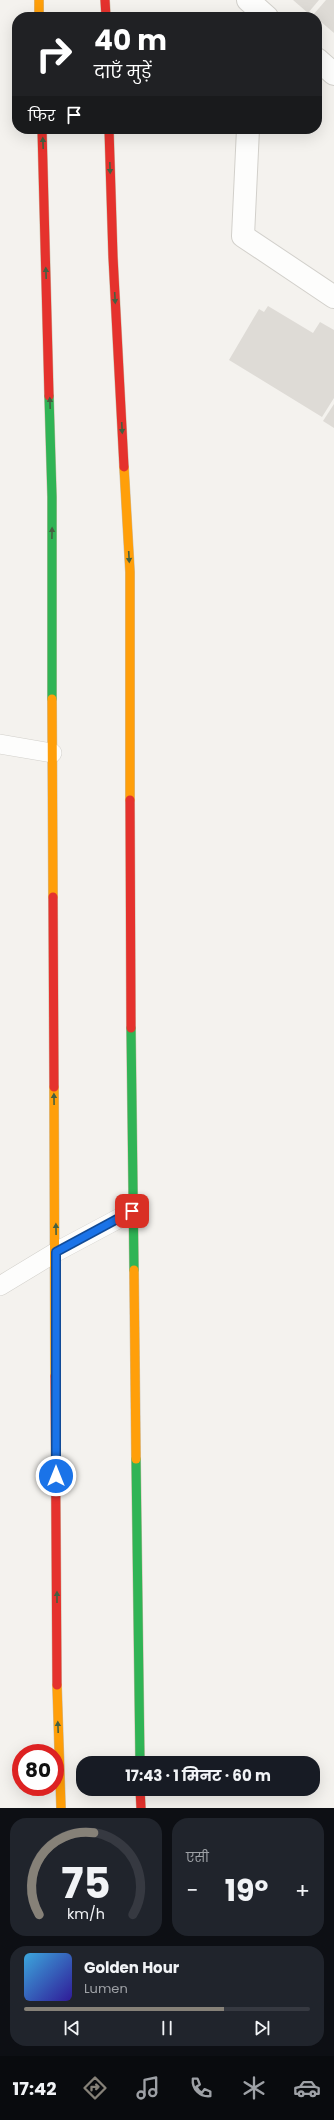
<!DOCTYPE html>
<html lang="hi">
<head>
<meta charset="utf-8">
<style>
  body { margin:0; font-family:Poppins,"Noto Sans Devanagari",sans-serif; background:#20242c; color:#f1f3f6; height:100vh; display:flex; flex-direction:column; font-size:15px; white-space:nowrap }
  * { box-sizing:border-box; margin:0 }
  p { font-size:13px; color:#9ea1a6 }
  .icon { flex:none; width:22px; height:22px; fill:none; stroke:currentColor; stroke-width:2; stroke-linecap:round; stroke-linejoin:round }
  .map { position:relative; height:1808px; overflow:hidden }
  .details { display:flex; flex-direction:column; gap:10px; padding:10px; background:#0d0f14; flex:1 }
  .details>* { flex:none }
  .guide { position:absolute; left:12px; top:12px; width:310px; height:122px; border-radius:16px; box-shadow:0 4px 16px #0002; background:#202124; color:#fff; overflow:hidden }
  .speed { position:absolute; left:12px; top:1744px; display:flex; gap:8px; font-size:20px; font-weight:700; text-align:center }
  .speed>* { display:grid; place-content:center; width:52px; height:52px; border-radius:50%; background:#171b24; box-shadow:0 4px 16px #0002; line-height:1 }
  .speed .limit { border:6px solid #d22; background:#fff; color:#111 }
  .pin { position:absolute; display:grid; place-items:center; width:34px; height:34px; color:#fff; margin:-17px; border-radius:8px; box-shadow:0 2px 6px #0006 }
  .me { position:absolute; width:44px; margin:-22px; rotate:0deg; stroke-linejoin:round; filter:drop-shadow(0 0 3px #0008) }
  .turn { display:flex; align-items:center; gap:14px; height:84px; padding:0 16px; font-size:18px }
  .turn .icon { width:52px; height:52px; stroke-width:2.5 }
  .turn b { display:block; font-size:28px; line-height:34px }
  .then { display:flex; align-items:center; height:38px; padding:0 16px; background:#0003; gap:8px; font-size:15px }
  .big { font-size:30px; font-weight:700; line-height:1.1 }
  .details .tile { flex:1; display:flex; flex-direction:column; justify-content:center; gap:6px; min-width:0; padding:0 14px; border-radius:16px; background:#20242c }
  .details .dial { align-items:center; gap:0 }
  .dial svg { height:104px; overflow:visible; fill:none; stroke:#363941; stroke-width:7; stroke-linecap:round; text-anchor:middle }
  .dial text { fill:#f1f3f6; stroke:none }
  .song { display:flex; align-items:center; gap:12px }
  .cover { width:48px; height:48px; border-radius:6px; background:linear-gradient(135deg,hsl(200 70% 55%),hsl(250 70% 35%)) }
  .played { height:4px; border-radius:2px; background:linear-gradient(90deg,#868178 70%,#363941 70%) }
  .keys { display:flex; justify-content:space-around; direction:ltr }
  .heat { display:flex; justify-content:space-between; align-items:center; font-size:22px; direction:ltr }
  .details .tiles { flex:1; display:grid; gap:10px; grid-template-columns:1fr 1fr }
  .tile:last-child { grid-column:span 2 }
  .trip { position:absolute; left:76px; top:1756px; width:244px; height:40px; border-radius:16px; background:#171b24; box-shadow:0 4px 16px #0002; font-weight:700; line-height:40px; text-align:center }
  .tabs { display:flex; height:64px; justify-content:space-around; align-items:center; background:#090b0e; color:#9ea1a6 }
  .tabs .icon { width:28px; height:28px }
  .tabs .on { color:#868178 }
  .tabs b { font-size:18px; color:#f1f3f6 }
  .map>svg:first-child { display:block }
</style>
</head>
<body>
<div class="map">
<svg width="334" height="1808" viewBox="0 0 334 1808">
  <rect width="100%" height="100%" fill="#f4f2ee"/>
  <g fill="#dedbd6">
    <polygon points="293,0 319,0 308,13"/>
    <polygon points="326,0 334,0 334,33 313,15"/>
    <polygon points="268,306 313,333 320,322 334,330 334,398 322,417 229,360 259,309 264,312"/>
    <polygon points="334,404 334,428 323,421"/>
  </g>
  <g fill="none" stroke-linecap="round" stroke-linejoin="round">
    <defs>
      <g id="lane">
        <polyline points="0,744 52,753"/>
        <polyline points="0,1286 56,1252 133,1211"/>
      </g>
      <g id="street">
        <polyline points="248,0 267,17"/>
        <polyline points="317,59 334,74"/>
        <polyline points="248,129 243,236 334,297"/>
      </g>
      <g id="fast">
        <polyline points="49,396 52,497 52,699"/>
        <polyline points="131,1028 134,1270"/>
        <polyline points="136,1459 140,1763"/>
      </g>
      <g id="slow">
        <polyline points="39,0 39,17"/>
        <polyline points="124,467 130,572 130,800"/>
        <polyline points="52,699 53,897"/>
        <polyline points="54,1087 55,1376"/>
        <polyline points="134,1270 136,1459"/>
        <polyline points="57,1685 61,1808"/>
      </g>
      <g id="jam">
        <polyline points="105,0 106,17"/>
        <polyline points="42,129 49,396"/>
        <polyline points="109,129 113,257 124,467"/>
        <polyline points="130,800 131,1028"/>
        <polyline points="53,897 54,1087"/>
        <polyline points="55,1376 57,1685"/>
        <polyline points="140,1789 141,1808"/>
      </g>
    </defs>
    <use href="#lane" stroke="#d2d0cb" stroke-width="20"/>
    <use href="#street" stroke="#d2d0cb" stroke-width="24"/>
    <use href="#fast" stroke="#ccbfa9" stroke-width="10"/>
    <use href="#slow" stroke="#ccbfa9" stroke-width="10"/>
    <use href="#jam" stroke="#ccbfa9" stroke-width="10"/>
    <use href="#lane" stroke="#fdfdfc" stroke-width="19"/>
    <use href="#street" stroke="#fdfdfc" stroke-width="22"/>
    <use href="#fast" stroke="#30b455" stroke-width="9"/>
    <use href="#slow" stroke="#ff9f0a" stroke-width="9"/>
    <use href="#jam" stroke="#e5322d" stroke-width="9"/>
  </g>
  <defs><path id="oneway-solid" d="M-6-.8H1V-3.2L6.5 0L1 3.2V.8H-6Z"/></defs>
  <g fill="#446040">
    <use href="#oneway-solid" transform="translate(43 143) rotate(-92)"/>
    <use href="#oneway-solid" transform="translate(110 168) rotate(88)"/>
    <use href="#oneway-solid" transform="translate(46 273) rotate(-92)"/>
    <use href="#oneway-solid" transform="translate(115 298) rotate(87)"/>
    <use href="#oneway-solid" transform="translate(50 403) rotate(-92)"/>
    <use href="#oneway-solid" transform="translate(122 428) rotate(87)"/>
    <use href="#oneway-solid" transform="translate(52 533) rotate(-89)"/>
    <use href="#oneway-solid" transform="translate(129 557) rotate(87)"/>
    <use href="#oneway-solid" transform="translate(54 1099) rotate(-91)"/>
    <use href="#oneway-solid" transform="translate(56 1229) rotate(-91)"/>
    <use href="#oneway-solid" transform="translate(57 1597) rotate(-90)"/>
    <use href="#oneway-solid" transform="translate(58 1727) rotate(-92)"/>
  </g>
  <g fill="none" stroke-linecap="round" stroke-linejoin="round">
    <defs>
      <polyline id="route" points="56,1476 56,1252 132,1211"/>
    </defs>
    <use href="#route" stroke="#114b97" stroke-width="10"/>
    <use href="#route" stroke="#1a73e8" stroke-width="7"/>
  </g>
</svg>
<div class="speed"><div class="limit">80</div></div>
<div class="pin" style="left:132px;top:1211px;background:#d93025"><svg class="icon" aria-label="arrive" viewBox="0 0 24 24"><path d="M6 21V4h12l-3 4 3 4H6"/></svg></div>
<svg class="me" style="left:56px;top:1476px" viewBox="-20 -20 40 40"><circle r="17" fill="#1a73e8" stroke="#fff" stroke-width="3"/><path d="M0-11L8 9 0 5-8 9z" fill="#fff"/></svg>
<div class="trip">17:43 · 1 मिनट · 60 m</div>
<div class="guide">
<div class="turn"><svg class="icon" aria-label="right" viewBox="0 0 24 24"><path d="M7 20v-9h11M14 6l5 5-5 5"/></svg><div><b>40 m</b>दाएँ मुड़ें</div></div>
<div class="then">फिर<svg class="icon" aria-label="arrive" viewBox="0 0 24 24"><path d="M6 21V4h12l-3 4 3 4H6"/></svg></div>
</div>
</div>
<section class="details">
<div class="tiles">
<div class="tile dial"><svg viewBox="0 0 100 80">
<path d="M14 69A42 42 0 1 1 86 69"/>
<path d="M14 69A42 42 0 0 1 56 6" stroke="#868178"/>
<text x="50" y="56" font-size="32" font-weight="700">75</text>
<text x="50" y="72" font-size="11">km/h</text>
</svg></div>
<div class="tile"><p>एसी</p>
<div class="heat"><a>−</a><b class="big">19°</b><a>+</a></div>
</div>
<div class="tile">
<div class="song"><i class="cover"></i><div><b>Golden Hour</b><p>Lumen</p></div></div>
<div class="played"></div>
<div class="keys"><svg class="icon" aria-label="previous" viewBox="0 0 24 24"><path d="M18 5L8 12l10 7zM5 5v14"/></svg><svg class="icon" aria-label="pause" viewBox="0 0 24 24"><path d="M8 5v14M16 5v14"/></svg><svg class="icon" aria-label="next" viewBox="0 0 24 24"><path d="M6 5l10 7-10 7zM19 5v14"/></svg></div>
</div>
</div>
</section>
<nav class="tabs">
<b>17:42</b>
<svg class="icon on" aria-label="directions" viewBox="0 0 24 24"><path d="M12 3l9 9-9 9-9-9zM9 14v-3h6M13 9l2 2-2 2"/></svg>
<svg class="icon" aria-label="music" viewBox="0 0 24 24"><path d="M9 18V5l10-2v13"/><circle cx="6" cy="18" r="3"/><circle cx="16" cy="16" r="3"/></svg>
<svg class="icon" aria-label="phone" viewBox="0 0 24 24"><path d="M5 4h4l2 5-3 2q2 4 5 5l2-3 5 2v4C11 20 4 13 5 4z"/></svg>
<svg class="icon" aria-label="climate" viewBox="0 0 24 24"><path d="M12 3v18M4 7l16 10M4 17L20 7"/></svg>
<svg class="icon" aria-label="car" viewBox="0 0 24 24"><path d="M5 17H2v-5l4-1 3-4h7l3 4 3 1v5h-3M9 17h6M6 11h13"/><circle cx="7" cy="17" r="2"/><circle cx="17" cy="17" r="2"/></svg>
</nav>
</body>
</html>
